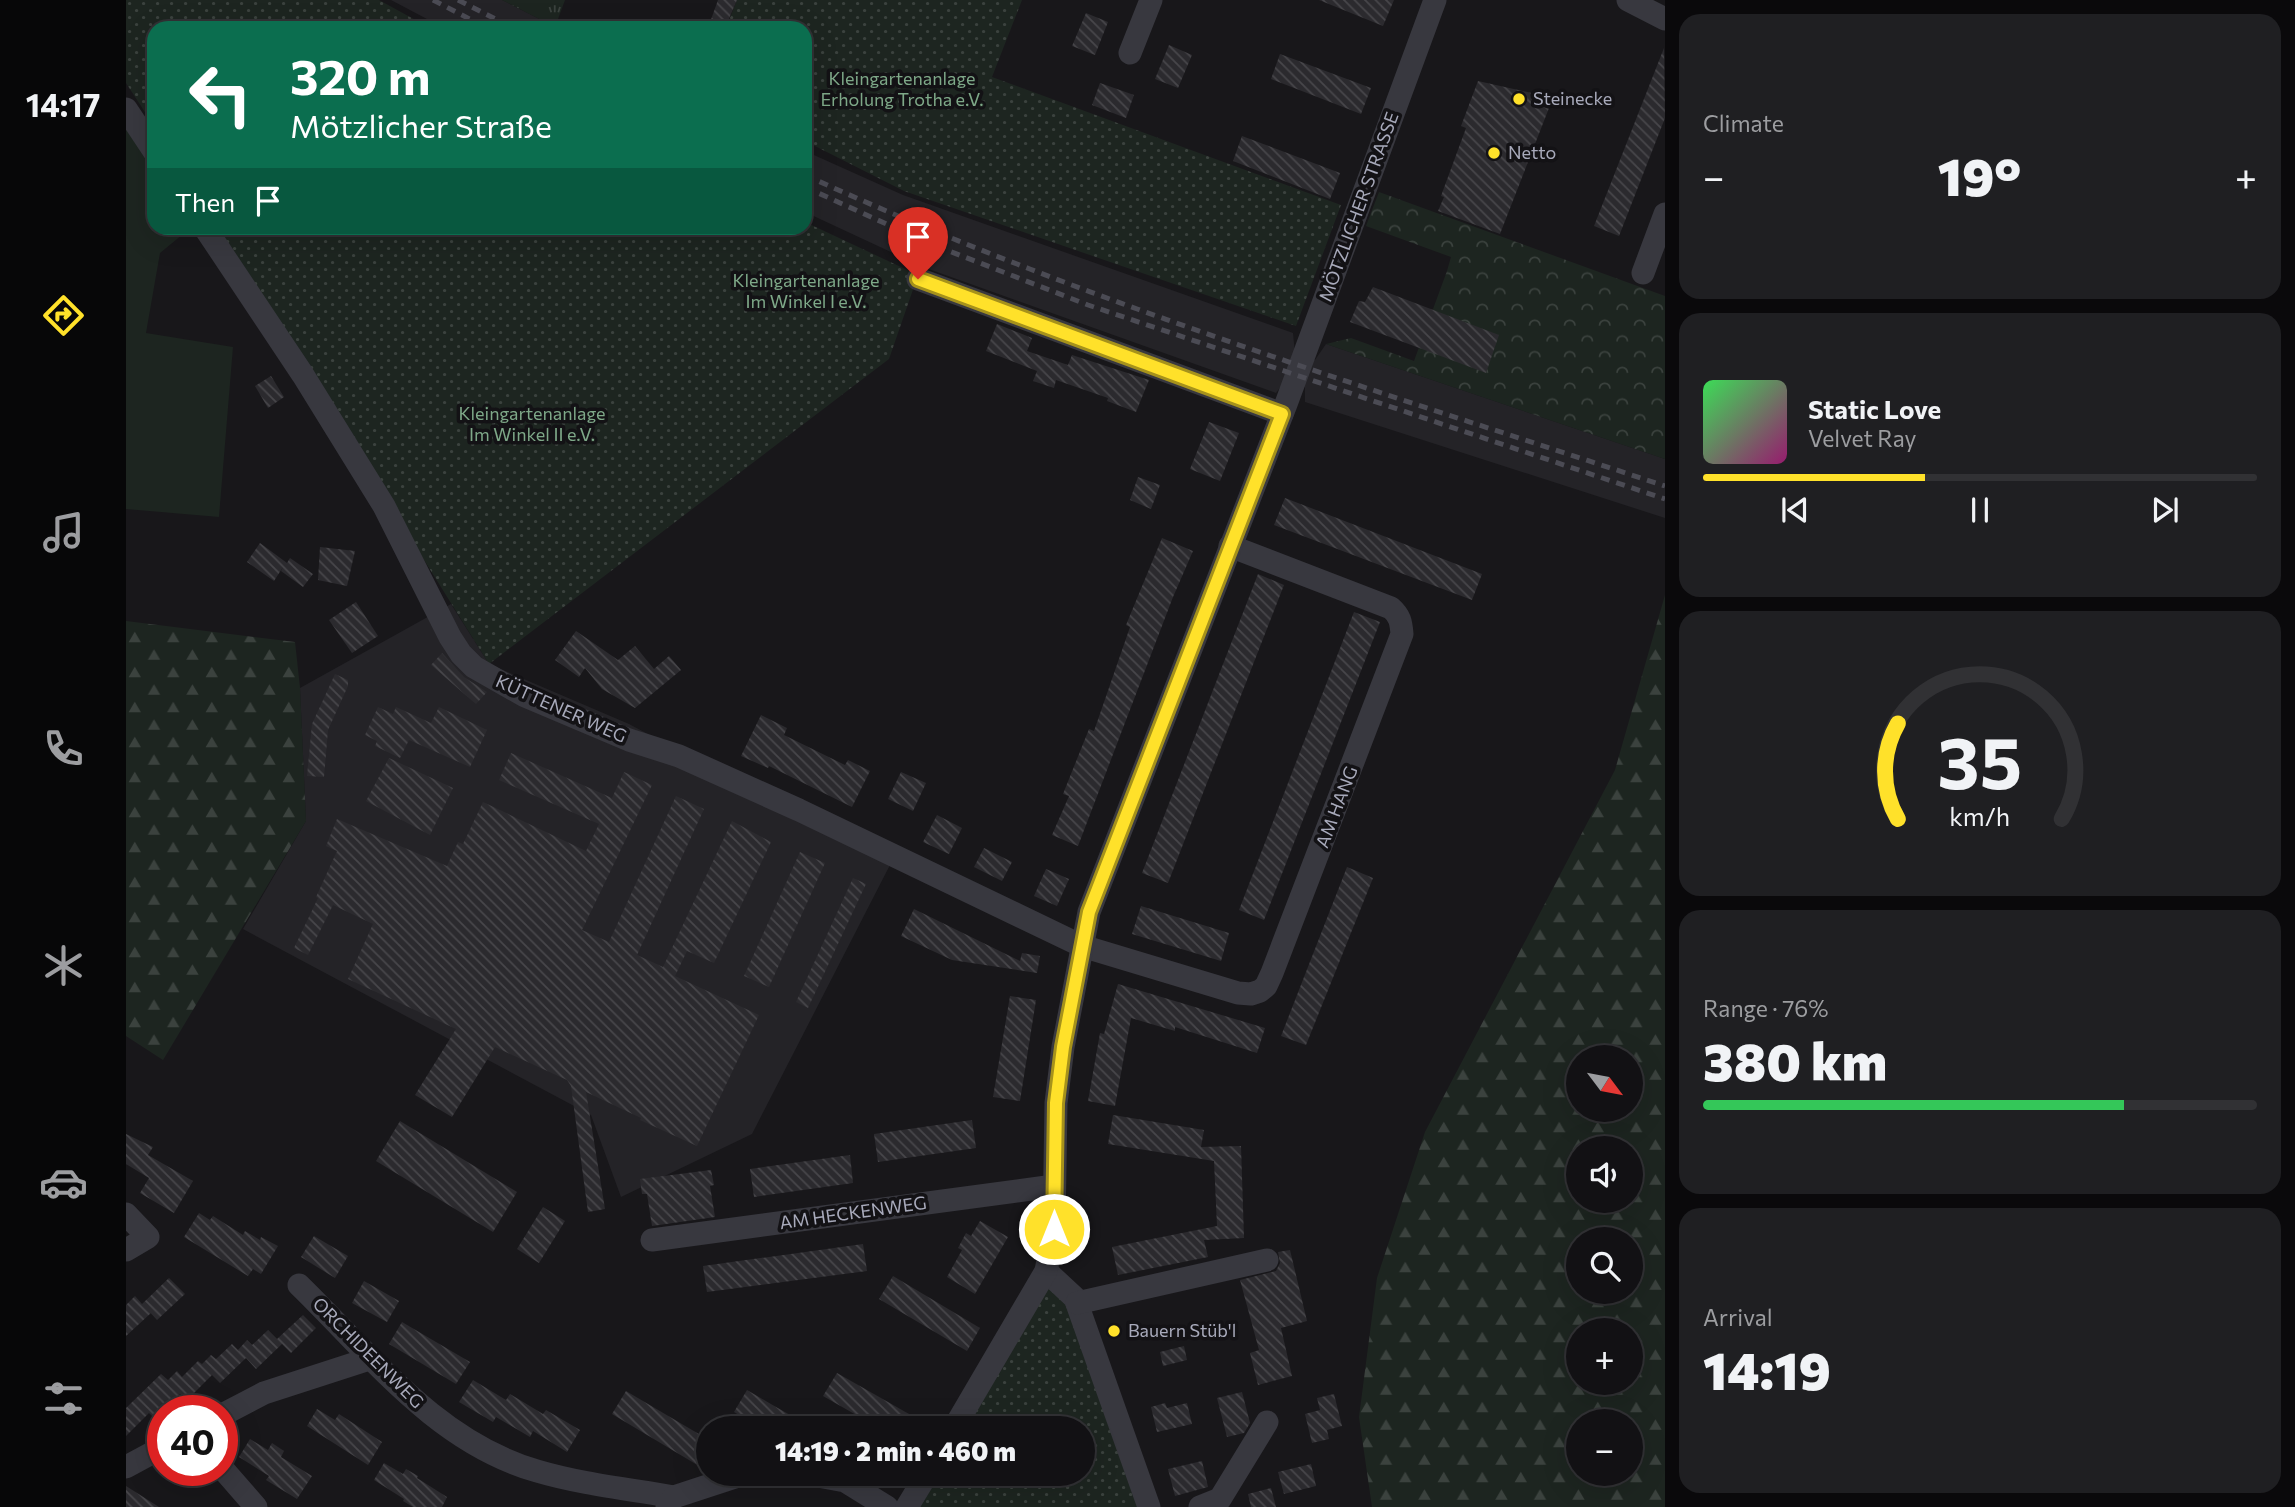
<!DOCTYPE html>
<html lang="en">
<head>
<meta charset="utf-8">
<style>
  body { margin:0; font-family:Commissioner,sans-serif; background:#1f1f22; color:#f1f3f6; height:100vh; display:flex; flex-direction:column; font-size:26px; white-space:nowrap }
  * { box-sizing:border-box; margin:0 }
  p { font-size:23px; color:#9c9da0 }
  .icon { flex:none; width:38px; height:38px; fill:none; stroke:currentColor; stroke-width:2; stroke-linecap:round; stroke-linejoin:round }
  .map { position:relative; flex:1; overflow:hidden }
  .side { display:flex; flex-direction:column; gap:14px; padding:14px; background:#0a090b; width:630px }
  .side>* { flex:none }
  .top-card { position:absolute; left:21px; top:21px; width:665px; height:214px; border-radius:21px; box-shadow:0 7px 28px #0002,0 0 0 2px #313134; background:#0b6e4f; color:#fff; overflow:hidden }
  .needle { width:46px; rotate:122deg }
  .controls { position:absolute; left:1440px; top:1045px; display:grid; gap:14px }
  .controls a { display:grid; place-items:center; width:77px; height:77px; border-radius:50%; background:#121114; box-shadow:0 7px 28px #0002,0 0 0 2px #313134; font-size:35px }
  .speed { position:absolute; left:21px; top:1395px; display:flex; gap:14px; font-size:35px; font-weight:700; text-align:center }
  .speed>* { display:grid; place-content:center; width:91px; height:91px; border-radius:50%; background:#121114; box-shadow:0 7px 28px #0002,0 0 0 2px #313134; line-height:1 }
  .speed .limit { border:10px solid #d22; background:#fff; color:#111 }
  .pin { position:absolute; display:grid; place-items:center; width:60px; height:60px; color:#fff; margin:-72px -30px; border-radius:50% 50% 50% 0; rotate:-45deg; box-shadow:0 0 7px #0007 }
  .pin .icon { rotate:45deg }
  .me { position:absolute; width:77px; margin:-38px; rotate:0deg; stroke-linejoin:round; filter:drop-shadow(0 0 5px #0008) }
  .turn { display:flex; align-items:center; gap:24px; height:147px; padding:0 28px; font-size:32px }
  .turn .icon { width:91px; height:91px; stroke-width:2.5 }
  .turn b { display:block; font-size:49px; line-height:60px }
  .then { display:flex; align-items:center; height:66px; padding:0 28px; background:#0003; gap:14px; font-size:26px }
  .big { font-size:52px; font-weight:800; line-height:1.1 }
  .side .tile { flex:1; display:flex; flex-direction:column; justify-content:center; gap:10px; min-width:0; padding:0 24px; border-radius:21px; background:#1f1f22 }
  .side .dial { align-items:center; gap:0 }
  .dial svg { height:182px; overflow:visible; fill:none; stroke:#313134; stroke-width:7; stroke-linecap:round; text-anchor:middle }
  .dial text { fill:#f1f3f6; stroke:none }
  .song { display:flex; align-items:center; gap:21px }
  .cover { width:84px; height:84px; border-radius:10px; background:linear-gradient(135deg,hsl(130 70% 55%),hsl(320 70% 35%)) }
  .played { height:7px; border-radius:4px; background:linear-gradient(90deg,#ffe12a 40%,#313134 40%) }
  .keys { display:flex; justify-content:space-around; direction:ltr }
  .heat { display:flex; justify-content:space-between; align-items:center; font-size:38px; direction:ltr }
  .charge { height:10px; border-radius:5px; background:linear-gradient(90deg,#34c759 76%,#313134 0) }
  .trip { position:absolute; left:570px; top:1416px; width:399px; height:70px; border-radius:35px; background:#121114; box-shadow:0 7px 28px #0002,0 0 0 2px #313134; font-weight:800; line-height:70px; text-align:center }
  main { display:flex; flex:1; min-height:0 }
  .tab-bar { display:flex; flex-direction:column; width:126px; justify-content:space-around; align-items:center; background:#070708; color:#9c9da0 }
  .tab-bar .icon { width:49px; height:49px }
  .tab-bar .active { color:#ffe12a }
  .tab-bar b { font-size:32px; color:#f1f3f6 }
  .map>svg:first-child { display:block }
</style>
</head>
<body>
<main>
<nav class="tab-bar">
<b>14:17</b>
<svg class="icon active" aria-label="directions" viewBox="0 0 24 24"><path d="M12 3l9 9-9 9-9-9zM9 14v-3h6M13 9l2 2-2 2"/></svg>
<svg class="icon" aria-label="music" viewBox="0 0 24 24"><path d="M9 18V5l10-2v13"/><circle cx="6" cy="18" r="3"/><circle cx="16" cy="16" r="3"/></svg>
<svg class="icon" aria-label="phone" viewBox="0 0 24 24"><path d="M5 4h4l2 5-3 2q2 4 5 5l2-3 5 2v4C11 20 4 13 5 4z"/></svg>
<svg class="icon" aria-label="climate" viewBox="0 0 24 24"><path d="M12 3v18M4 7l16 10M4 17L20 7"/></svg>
<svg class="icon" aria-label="car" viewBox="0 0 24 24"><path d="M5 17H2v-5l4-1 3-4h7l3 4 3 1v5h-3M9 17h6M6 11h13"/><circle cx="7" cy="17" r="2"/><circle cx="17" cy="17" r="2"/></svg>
<svg class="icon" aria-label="filters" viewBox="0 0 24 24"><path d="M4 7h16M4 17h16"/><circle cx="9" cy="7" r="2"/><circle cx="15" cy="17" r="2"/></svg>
</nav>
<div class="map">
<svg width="1539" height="1507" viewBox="0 0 1539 1507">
  <defs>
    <pattern id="grass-tufts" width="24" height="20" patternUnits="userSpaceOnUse" patternTransform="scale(1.75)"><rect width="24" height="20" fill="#1d2520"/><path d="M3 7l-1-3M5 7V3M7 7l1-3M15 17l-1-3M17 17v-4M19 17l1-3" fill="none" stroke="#3b423e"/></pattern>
    <pattern id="forest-firs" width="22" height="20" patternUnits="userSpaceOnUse" patternTransform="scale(1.75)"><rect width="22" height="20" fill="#1d2520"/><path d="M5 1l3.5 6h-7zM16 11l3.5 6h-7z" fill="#3b423e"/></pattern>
    <pattern id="park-crowns" width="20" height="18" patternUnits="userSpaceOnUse" patternTransform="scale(1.75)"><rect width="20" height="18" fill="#1d2520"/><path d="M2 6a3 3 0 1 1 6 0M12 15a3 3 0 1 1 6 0" fill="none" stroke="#3b423e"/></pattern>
    <pattern id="garden-dots" width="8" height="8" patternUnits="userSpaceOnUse" patternTransform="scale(1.75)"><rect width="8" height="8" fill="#1d2520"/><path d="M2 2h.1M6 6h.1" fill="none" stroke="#3b423e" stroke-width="1.8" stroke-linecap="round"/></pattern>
    <pattern id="building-back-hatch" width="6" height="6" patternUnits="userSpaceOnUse" patternTransform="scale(1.75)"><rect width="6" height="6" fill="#2b2a2e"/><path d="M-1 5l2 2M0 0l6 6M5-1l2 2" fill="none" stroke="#47464a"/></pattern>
  </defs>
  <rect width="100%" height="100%" fill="#18171a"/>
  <g fill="#242327">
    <polygon points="265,0 376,0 431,28 318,28"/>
    <polygon points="679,151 777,195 1167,333 1169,354 1189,360 1200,344 1539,459 1539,518 1179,402 1179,387 1159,381 1150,393 797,267 679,212"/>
    <polygon points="325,604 363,664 503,724 765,863 626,1134 495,1197 465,1115 117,929 180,821 174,688"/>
  </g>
  <polygon fill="url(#grass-tufts)" points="376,0 439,0 429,27"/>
  <g fill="url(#forest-firs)" fill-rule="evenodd">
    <path d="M1539,595v912h-293l-13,-90 18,-139 48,-146 190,-362zM1452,1057h53v53h-53zM1452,1148h53v52h-53zM1452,1239h53v53h-53zM1452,1330h53v52h-53zM1452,1421h53v53h-53z"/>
    <polygon points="0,621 169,642 174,688 180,821 37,1060 0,1036"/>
  </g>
  <polygon fill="url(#park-crowns)" points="1253,192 1539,296 1539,459 1200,344 1225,338 1288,361 1321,271 1325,257 1240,226"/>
  <g fill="url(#garden-dots)">
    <polygon points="0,0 253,0 304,28 28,28 28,126 0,83"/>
    <polygon points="611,0 896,0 866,77 1215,205 1170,326 778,191 679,141 679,28 600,28"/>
    <polygon points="679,222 792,275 763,359 363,664 91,228 679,228"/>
    <polygon points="922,1282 939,1296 1016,1507 789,1507 808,1474 957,1474 957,1428 835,1428"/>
  </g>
  <polygon fill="#1d2520" points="0,127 9,136 28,169 28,228 61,228 62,230 34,253 20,333 107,347 93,517 0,509"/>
  <g fill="url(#building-back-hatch)">
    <polygon points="592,0 611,0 599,28 582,28"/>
    <polygon points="1193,0 1268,0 1257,26"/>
    <polygon points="960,13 982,22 969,55 946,46"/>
    <polygon points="1043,45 1066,55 1052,88 1029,79"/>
    <polygon points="1538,48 1539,118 1493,236 1468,226"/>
    <polygon points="1154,54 1245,88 1235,114 1145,79"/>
    <polygon points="1352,81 1419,96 1414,106 1423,108 1374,234 1312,211 1318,197 1315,196 1340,128 1335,126"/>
    <polygon points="974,83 1008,95 1000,118 966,105"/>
    <polygon points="1116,136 1214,173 1204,199 1107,161"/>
    <polygon points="1247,287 1373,335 1360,373 1224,322 1233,301 1239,302"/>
    <polygon points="871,324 906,338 901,351 942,365 946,355 1023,380 1010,412 981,401 982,398 930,380 928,388 907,381 911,371 860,351"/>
    <polygon points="145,376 158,397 142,408 129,386"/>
    <polygon points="1083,422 1113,433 1094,481 1064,469"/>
    <polygon points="1012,477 1034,485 1025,509 1004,500"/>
    <polygon points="1159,498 1356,574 1346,600 1148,525"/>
    <polygon points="1036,538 1067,551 1047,597 952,846 926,835 943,796 937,794 963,729 968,731 1004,627 1000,625"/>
    <polygon points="134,543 161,563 164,558 187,574 177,587 155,571 157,567 148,581 121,562"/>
    <polygon points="194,547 229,551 221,586 192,580"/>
    <polygon points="1132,574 1158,585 1042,883 1016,873"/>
    <polygon points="230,602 252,636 226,653 203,620"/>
    <polygon points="1228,612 1254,622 1138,920 1113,910"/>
    <polygon points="450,631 492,660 509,646 528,669 543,656 555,670 509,708 476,689 459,668 453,677 429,660"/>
    <polygon points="316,653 338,677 361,692 350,704 305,665"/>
    <polygon points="209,674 222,680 222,686 202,730 198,777 181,776 186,724"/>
    <polygon points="252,707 267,714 270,707 305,723 313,707 361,730 344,767 283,740 274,758 249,746 251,741 239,735"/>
    <polygon points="635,715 661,728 658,735 719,765 722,760 744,771 726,807 643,766 642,768 615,756"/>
    <polygon points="385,753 486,798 498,772 526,785 456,930 483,942 550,796 578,809 511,955 537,967 606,821 645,842 588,963 561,951 549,976 633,1015 571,1146 514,1120 515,1118 460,1092 479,1209 462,1212 445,1086 441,1080 369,1047 326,1117 289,1095 330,1029 222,979 247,924 207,905 182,955 168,948 192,898 190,897 211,851 200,846 211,819 321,866 332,842 337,844 357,802 460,851 473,824 373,780"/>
    <polygon points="263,758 327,788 304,835 240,801"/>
    <polygon points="775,772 800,783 787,811 762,799"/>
    <polygon points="811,815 836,828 823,854 797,842"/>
    <polygon points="858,848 886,862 876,881 848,867"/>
    <polygon points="674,852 699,863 643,987 618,976"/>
    <polygon points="1221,867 1247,878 1180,1045 1155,1036"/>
    <polygon points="920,869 943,879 931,906 908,896"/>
    <polygon points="727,878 740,884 682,1008 670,1002"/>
    <polygon points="1015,906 1103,933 1095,961 1006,934"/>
    <polygon points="788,909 894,961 896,953 914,956 911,973 826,960 775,936"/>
    <polygon points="992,984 1139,1028 1131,1053 1049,1027 1049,1031 1005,1018 989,1106 962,1101 974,1033 978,1034"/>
    <polygon points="884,996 910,1000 894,1101 867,1097"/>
    <polygon points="987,1115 1078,1130 1075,1147 1115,1146 1118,1238 1078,1240 1082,1257 992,1275 986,1247 1091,1226 1088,1161 982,1144"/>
    <polygon points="846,1120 850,1148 752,1162 748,1134"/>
    <polygon points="274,1121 391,1192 367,1232 250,1161"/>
    <polygon points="0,1134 27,1147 22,1155 67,1181 48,1213 14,1193 23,1178 0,1164"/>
    <polygon points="724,1155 727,1183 628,1197 624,1169"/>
    <polygon points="585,1170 588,1185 584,1186 589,1217 526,1226 521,1194 516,1194 514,1179"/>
    <polygon points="417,1207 439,1221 413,1263 391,1249"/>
    <polygon points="73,1213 84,1220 87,1216 117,1235 119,1231 134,1240 135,1237 152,1246 135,1274 127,1269 122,1276 58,1237"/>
    <polygon points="854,1221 882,1237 849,1294 821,1277 836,1250 832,1248 840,1233 845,1236"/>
    <polygon points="188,1236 222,1256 209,1278 175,1257"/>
    <polygon points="737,1244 741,1271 581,1292 577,1266"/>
    <polygon points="1164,1250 1181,1321 1155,1328 1166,1376 1132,1385 1124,1353 1133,1350 1114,1280 1150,1271 1154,1263 1152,1252"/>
    <polygon points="767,1276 854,1328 841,1351 753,1299"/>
    <polygon points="43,1278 59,1294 31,1320 20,1308 25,1313 0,1336 0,1305 9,1296 16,1304"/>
    <polygon points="238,1281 273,1301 261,1322 226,1303"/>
    <polygon points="177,1315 190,1328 165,1353 156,1344 130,1369 120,1358 94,1383 86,1375 61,1400 54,1394 29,1419 23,1413 0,1436 0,1408 35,1374 42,1380 51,1371 56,1377 72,1361 76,1364 85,1355 90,1359 106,1344 113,1351 112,1350 121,1340 126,1345 142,1330 151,1339"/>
    <polygon points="276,1322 344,1362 330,1384 263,1344"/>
    <polygon points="1058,1346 1061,1360 1037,1366 1034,1352"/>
    <polygon points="711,1373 769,1406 807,1428 753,1428 697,1396"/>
    <polygon points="347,1380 380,1400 384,1394 417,1414 420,1410 454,1430 441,1452 407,1431 404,1437 370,1417 367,1422 333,1402"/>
    <polygon points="621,1390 650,1407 687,1428 635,1428 608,1412"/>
    <polygon points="500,1391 583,1440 583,1450 573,1466 486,1414"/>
    <polygon points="1116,1392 1124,1423 1118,1433 1101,1437 1091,1398"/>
    <polygon points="1208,1394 1216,1426 1201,1430 1203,1439 1186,1443 1179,1414 1194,1410 1191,1398"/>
    <polygon points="1039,1403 1041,1408 1061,1403 1066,1424 1031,1432 1025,1407"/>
    <polygon points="191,1409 209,1420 213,1414 256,1442 242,1465 181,1426"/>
    <polygon points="124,1439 142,1450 146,1443 158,1451 155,1457 186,1476 171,1499 140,1480 143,1476 113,1457"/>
    <polygon points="1076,1461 1082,1487 1049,1496 1042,1469"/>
    <polygon points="258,1463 277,1474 280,1469 292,1476 291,1478 321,1497 316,1507 287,1507 277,1501 278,1499 248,1480"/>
    <polygon points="1185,1464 1190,1486 1158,1494 1152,1472"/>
    <polygon points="0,1486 33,1507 0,1507"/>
    <polygon points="1145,1488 1150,1507 1125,1507 1122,1494"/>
  </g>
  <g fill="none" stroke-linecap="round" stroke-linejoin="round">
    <g stroke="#38383f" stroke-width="23">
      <polyline points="1502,0 1539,19"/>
      <polyline points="1004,53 1025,0"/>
      <polyline points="0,109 28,151"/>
      <path d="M79,228l98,147 81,131 66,131 11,17 13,13 51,29 104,44 50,16 120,54 283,136 156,47 13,1 9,-3 6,-5 6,-13 130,-339c-1,-12 -2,-18 -11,-26l-161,-62"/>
      <polyline points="1517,273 1539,214"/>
      <polyline points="792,279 1156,414"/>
      <polyline points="0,1214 22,1237 0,1250"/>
      <polyline points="526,1240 928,1186"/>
      <polyline points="920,1271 949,1298 1023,1507"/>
      <path d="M173,1285c72,70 137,157 238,186 44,13 91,18 137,26"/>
      <polyline points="951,1303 1141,1260"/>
      <polyline points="96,1415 138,1393 243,1359"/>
      <polyline points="828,1428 920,1271 928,1229 930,1103 937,1047 963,912 1160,404 1309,0"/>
      <polyline points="0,1467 37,1447"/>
      <polyline points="96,1468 130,1507"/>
      <polyline points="681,1474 719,1481 761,1507"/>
      <polyline points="541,1507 548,1497 618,1474"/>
      <polyline points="781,1507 801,1474"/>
      <polyline points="1074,1507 1094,1499 1141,1422"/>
    </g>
    <g stroke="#4b4b54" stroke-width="5" stroke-dasharray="9 7" stroke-linecap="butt">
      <polyline points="307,0 361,28"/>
      <polyline points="332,0 387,28"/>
      <path d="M679,175c278,127 571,215 860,311"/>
      <polyline points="679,187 800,242 962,305 1539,499"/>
    </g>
  </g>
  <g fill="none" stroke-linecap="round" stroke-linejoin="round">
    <defs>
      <polyline id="route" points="792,279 1156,414 963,912 937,1047 930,1103 928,1229"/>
    </defs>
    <use href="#route" stroke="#a6921b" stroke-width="18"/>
    <use href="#route" stroke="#ffe12a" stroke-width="12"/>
  </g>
  <g fill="#ffe12a" stroke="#131215" stroke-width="2.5">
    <circle cx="1393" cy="99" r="7"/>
    <circle cx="1368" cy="153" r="7"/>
    <circle cx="988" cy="1331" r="7"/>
  </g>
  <g text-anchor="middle" stroke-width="7" stroke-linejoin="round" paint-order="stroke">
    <g font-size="18" fill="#7ea888" stroke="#131215">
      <text x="776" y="85">Kleingartenanlage<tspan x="776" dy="21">Erholung Trotha e.V.</tspan></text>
      <text x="680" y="287">Kleingartenanlage<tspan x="680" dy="21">Im Winkel I e.V.</tspan></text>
      <text x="406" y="420">Kleingartenanlage<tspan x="406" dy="21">Im Winkel II e.V.</tspan></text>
    </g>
    <g font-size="18" fill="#a8aabb" stroke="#131215" text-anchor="start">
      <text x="1407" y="105">Steinecke</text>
      <text x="1382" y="159">Netto</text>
      <text x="1002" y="1337">Bauern Stüb'l</text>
    </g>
    <g font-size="18" fill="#a8aabb" stroke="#131215">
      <text transform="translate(1233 207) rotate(-70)" y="6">MÖTZLICHER STRASSE</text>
      <text transform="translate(435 709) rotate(24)" y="6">KÜTTENER WEG</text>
      <text transform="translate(1211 807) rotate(-69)" y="6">AM HANG</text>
      <text transform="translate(727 1213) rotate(-8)" y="6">AM HECKENWEG</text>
      <text transform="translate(242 1353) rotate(45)" y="6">ORCHIDEENWEG</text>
    </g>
  </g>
</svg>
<div class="controls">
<a><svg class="needle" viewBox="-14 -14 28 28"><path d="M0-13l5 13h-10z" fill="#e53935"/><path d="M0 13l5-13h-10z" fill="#9c9da0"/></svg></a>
<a><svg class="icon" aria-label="sound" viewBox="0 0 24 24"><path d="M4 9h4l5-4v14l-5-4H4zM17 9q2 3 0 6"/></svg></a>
<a><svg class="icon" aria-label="search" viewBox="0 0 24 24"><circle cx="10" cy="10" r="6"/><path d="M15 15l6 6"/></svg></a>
<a>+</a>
<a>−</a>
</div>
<div class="speed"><div class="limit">40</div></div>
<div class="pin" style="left:792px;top:279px;background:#d93025"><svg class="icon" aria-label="arrive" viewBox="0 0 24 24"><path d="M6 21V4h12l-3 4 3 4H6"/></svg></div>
<svg class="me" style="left:928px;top:1229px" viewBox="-20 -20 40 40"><circle r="17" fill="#ffe12a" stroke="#fff" stroke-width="3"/><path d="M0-11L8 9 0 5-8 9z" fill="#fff"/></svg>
<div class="trip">14:19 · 2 min · 460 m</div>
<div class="top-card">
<div class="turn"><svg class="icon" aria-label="left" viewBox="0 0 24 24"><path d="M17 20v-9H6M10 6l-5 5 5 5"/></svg><div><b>320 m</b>Mötzlicher Straße</div></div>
<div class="then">Then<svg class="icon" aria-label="arrive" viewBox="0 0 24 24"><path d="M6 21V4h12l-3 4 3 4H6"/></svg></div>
</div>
</div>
<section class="side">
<div class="tile"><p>Climate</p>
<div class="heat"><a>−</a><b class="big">19°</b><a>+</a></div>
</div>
<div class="tile">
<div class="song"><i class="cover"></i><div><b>Static Love</b><p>Velvet Ray</p></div></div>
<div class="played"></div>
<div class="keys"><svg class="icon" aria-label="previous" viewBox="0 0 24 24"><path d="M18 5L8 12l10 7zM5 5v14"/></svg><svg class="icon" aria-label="pause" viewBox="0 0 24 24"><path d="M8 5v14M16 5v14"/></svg><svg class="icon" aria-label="next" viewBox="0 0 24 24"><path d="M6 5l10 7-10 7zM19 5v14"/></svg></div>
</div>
<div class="tile dial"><svg viewBox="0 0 100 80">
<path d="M14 69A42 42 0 1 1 86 69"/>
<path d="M14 69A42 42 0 0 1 14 27" stroke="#ffe12a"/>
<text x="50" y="56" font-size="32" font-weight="700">35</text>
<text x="50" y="72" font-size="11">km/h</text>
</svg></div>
<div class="tile"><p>Range · 76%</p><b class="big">380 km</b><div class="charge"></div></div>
<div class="tile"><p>Arrival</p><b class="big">14:19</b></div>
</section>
</main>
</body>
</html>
